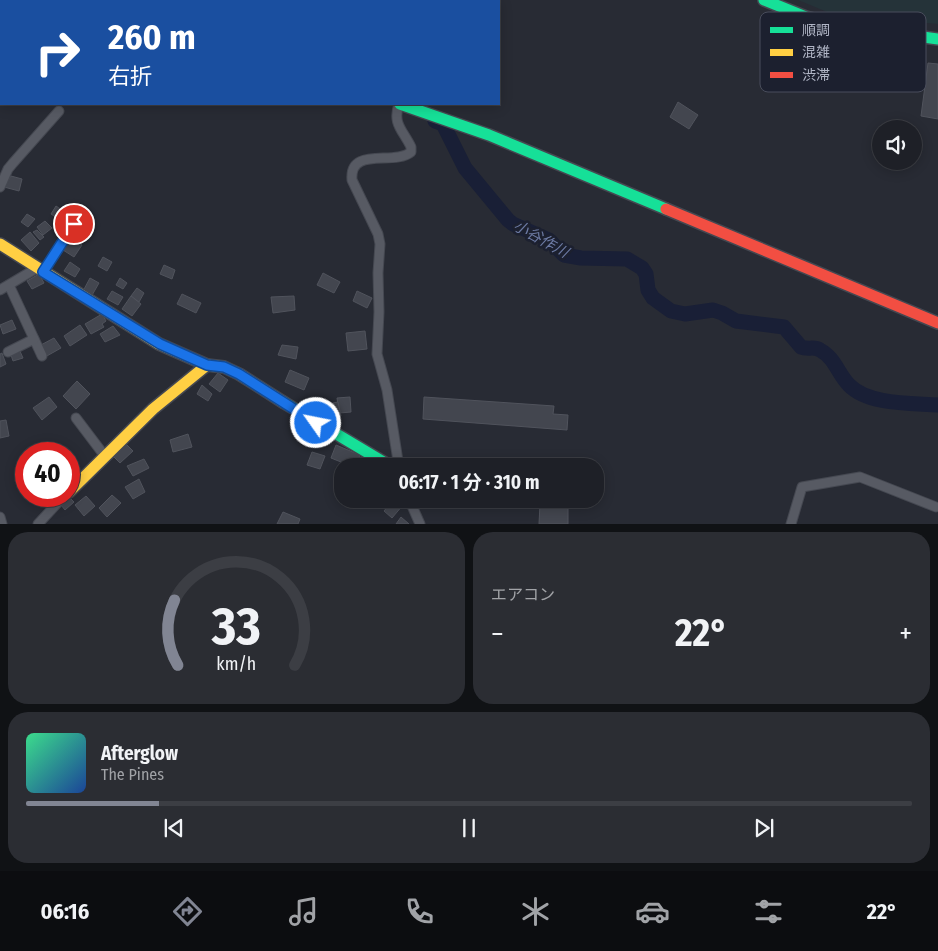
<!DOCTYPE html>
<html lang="ja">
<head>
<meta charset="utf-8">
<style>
  body { margin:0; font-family:"Fira Sans Condensed","Noto Sans JP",sans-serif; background:#2b2d33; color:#f1f3f6; height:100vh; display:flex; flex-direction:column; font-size:19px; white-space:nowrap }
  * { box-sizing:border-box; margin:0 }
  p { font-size:16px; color:#a1a3a7 }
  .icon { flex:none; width:28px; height:28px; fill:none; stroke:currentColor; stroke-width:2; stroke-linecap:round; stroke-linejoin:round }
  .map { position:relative; height:524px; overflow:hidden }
  .details { display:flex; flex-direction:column; gap:8px; padding:8px; background:#101215; flex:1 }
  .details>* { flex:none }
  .top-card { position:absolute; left:0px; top:0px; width:500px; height:105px; box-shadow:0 2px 12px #0003,0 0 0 1px #3c3e44; background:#1a4fa0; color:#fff; overflow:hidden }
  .buttons { position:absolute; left:872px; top:120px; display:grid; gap:10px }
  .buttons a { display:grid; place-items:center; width:50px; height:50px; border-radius:50%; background:#1e2027; box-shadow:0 2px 12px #0003,0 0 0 1px #3c3e44; font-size:25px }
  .speed { position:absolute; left:15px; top:442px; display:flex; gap:10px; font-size:25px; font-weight:700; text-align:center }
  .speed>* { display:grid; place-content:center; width:65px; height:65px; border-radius:50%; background:#1e2027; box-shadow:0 2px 12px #0003,0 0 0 1px #3c3e44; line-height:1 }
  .speed .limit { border:8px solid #d22; background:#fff; color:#111 }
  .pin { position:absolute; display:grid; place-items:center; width:42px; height:42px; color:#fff; margin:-21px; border:2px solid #fff; border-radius:50%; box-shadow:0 1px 5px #0007 }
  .me { position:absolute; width:55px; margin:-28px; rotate:303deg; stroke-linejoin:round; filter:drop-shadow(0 0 4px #0008) }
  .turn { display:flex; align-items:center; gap:18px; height:105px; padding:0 25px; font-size:22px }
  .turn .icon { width:65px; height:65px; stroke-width:2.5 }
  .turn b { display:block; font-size:35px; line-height:42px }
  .big { font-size:38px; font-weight:700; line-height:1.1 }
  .details .widget { flex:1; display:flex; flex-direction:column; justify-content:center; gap:8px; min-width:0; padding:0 18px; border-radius:20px; background:#2b2d33 }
  .details .dial { align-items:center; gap:0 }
  .dial svg { height:130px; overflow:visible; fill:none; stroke:#3c3e44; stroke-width:7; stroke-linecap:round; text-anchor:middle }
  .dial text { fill:#f1f3f6; stroke:none }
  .song { display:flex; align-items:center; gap:15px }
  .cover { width:60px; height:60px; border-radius:8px; background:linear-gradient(135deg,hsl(150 70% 55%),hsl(220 70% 35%)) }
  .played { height:5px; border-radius:2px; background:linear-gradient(90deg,#818593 15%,#3c3e44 15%) }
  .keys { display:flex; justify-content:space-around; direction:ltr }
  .heat { display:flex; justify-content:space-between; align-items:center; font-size:28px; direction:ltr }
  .details .tiles { flex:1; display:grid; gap:8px; grid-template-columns:1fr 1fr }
  .widget:last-child { grid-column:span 2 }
  .trip { position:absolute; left:334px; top:458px; width:270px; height:50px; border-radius:20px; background:#1e2027; box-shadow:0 2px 12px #0003,0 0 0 1px #3c3e44; font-weight:700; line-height:50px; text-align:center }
  .menu { display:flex; height:80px; justify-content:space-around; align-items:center; background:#0c0d10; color:#a1a3a7 }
  .menu .icon { width:35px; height:35px }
  .menu .selected { color:#818593 }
  .menu b { font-size:22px; color:#f1f3f6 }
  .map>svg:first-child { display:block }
</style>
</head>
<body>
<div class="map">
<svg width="938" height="524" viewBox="0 0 938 524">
  <rect width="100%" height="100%" fill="#282b34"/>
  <polygon fill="#253339" points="798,0 938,0 938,24 872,18 849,21"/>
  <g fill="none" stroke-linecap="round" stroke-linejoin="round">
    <g stroke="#191f36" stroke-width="15">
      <polyline points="291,0 334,1"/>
      <path d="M435,121l8,3 22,44 43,52 5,4 36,16 15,15 17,3 46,1 15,9 4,6 2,16 5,8 18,13 14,3 28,-4 9,3 14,8 48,6 17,20c7,3 13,-1 19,3 15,8 18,24 29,35 19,20 63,18 89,20"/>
    </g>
  </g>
  <g fill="#43464f" stroke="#50535c">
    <polygon points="928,63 938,64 938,119 921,116"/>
    <polygon points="678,102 698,115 689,129 670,117"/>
    <polygon points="11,176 22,179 19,191 4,187"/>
    <polygon points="56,206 68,214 62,221 51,214"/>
    <polygon points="27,214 35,219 28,227 21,222"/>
    <polygon points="45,221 52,228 43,235 37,227"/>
    <polygon points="37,230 44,237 40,240 33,232"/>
    <polygon points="30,232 39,243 31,251 21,240"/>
    <polygon points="71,238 82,245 74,257 63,250"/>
    <polygon points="103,257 112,262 107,271 98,266"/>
    <polygon points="70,262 80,269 75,277 64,271"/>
    <polygon points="164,265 175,270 172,279 160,274"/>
    <polygon points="323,273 340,282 334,293 317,285"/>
    <polygon points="39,274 44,283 32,289 27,281"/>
    <polygon points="90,278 99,283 91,297 82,293"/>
    <polygon points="120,278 127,283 123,289 116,285"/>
    <polygon points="137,288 144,293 139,302 131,296"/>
    <polygon points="112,291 123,297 118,305 107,299"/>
    <polygon points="357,291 372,298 367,308 353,301"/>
    <polygon points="182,294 201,303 196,313 177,304"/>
    <polygon points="131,296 141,304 132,316 122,309"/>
    <polygon points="294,296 295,310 273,313 271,297"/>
    <polygon points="102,314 106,321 102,324 104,327 91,334 85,324"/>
    <polygon points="12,320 16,329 3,334 0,325"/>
    <polygon points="80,325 87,335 70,346 64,336"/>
    <polygon points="113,326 120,335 105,342 100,334"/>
    <polygon points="365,331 367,349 348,351 346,333"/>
    <polygon points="54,338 61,348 45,357 39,346"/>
    <polygon points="282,345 298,347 296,359 278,355"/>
    <polygon points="19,349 23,358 13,361 10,352"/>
    <polygon points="2,353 6,364 0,367 0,354"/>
    <polygon points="290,370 309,378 304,390 285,382"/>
    <polygon points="218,373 228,380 220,392 209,384"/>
    <polygon points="77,381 90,394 76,409 63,396"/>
    <polygon points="202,385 212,394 208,401 197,394"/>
    <polygon points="49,397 57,407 42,420 33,408"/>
    <polygon points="350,397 351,412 339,413 337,398"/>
    <polygon points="424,397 554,406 553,414 568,415 567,430 423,419"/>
    <polygon points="338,402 341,416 324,419 322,405"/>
    <polygon points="6,420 9,436 0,438 0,421"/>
    <polygon points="302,425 317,431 313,441 298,435"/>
    <polygon points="188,434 192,447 173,452 170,440"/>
    <polygon points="124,442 133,451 120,463 111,454"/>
    <polygon points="336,445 360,455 355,466 351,466 331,458"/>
    <polygon points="312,452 325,456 320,469 307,465"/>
    <polygon points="144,459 149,468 133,476 127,466"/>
    <polygon points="139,479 145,492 133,499 125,487"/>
    <polygon points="112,495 121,503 107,517 99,508"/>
    <polygon points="86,496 95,506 84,516 75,505"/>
    <polygon points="69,497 74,502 65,510 61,505"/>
    <polygon points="394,499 403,505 392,518 384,511"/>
    <polygon points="540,504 568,505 568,524 539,524"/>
    <polygon points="283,512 300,519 298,524 277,524"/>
    <polygon points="401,517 409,524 396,524"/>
  </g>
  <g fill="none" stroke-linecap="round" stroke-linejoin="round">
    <defs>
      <g id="street">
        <polyline points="236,0 238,1"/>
        <polyline points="0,187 8,169 13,163 59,111"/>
        <polyline points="43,272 74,224"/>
        <polyline points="9,285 42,356"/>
        <polyline points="0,290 37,268"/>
        <polyline points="8,352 34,339"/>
        <polyline points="76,418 104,455"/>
        <path d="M397,466l1,-5 -11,-71 -10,-36 2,-42 -1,-39 2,-29 -2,-10 -26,-54c-3,-34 42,-14 59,-28v-5c-8,-17 -19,-23 -12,-43"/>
        <polyline points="409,499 420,524"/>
        <polyline points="0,517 2,524"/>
        <polyline points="38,524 64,496"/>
        <polyline points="791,524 802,487 860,477 936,507"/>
      </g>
      <g id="fast">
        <polyline points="764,0 806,17 836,25 938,39"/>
        <polyline points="400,104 489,135 666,209"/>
        <polyline points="283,402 390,466"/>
      </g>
      <g id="slow">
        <polyline points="0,244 159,344 207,365 224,367 239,374 283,402"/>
        <polyline points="69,492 153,409 207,365"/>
      </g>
      <polyline id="jam" points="666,209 938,323"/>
    </defs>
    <use href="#street" stroke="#454851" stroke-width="11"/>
    <use href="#fast" stroke="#454851" stroke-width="14"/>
    <use href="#slow" stroke="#454851" stroke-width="14"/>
    <use href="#jam" stroke="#454851" stroke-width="14"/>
    <use href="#street" stroke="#575a63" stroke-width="9"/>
    <use href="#fast" stroke="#16e098" stroke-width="11"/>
    <use href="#slow" stroke="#ffcf43" stroke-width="11"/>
    <use href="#jam" stroke="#f24e42" stroke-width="11"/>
  </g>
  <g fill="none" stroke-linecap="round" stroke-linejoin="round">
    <defs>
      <polyline id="route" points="74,224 43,272 160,344 207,365 224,367 239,374 316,423"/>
    </defs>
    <use href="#route" stroke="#114b97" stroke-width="12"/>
    <use href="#route" stroke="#1a73e8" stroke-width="9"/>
  </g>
  <g text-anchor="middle" stroke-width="5" stroke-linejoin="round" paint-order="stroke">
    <g font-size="15" font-style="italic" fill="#6c7aa3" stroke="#1c202f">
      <text transform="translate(541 239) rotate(29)" y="5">小谷作川</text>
    </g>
  </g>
  <rect x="760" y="12" width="166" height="80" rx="8" fill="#1c202f" stroke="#494d5c" stroke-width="1"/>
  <rect x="770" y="27" width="23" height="6" fill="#16e098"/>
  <rect x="770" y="49" width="23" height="7" fill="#ffcf43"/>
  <rect x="770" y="72" width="23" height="6" fill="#f24e42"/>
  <g font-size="14" fill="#b1b6c6">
    <text x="802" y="35">順調</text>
    <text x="802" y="57">混雑</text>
    <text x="802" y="80">渋滞</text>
  </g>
</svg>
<div class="buttons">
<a><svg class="icon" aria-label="sound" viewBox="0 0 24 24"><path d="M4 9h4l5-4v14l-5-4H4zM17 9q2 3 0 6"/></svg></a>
</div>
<div class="speed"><div class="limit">40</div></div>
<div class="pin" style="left:74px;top:224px;background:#d93025"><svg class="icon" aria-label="arrive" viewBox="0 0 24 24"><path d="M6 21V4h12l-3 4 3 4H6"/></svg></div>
<svg class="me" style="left:316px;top:423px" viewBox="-20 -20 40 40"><circle r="17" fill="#1a73e8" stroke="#fff" stroke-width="3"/><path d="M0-11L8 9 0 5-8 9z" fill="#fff"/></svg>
<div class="trip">06:17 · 1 分 · 310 m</div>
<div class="top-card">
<div class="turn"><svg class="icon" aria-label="right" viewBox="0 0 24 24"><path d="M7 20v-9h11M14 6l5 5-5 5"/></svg><div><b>260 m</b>右折</div></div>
</div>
</div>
<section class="details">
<div class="tiles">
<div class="widget dial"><svg viewBox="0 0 100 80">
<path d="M14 69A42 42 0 1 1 86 69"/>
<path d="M14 69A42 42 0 0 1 12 29" stroke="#818593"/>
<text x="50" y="56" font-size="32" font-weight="700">33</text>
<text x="50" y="72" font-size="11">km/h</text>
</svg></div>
<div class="widget"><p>エアコン</p>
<div class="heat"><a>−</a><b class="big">22°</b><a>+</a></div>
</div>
<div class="widget">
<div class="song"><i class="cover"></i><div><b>Afterglow</b><p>The Pines</p></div></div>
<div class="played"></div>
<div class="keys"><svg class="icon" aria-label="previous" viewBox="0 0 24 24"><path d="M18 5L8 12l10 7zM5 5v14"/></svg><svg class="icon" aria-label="pause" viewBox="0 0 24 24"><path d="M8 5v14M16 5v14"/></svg><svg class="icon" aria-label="next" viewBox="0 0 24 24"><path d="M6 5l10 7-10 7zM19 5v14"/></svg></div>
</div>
</div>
</section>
<nav class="menu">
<b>06:16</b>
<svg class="icon selected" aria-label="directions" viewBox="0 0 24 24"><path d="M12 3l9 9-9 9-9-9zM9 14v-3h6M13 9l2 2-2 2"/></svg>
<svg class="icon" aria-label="music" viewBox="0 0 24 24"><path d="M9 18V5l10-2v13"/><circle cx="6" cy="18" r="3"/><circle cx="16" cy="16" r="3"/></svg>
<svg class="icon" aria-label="phone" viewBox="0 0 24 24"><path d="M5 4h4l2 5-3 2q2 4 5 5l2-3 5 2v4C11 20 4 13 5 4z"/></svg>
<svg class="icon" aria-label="climate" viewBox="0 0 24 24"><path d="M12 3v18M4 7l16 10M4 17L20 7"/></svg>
<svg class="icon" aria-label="car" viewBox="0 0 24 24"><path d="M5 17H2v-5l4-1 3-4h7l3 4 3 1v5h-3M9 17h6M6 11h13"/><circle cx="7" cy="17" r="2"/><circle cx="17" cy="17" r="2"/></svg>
<svg class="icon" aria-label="filters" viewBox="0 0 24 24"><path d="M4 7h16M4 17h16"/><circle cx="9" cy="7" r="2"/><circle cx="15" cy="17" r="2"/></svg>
<b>22°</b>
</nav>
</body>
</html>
